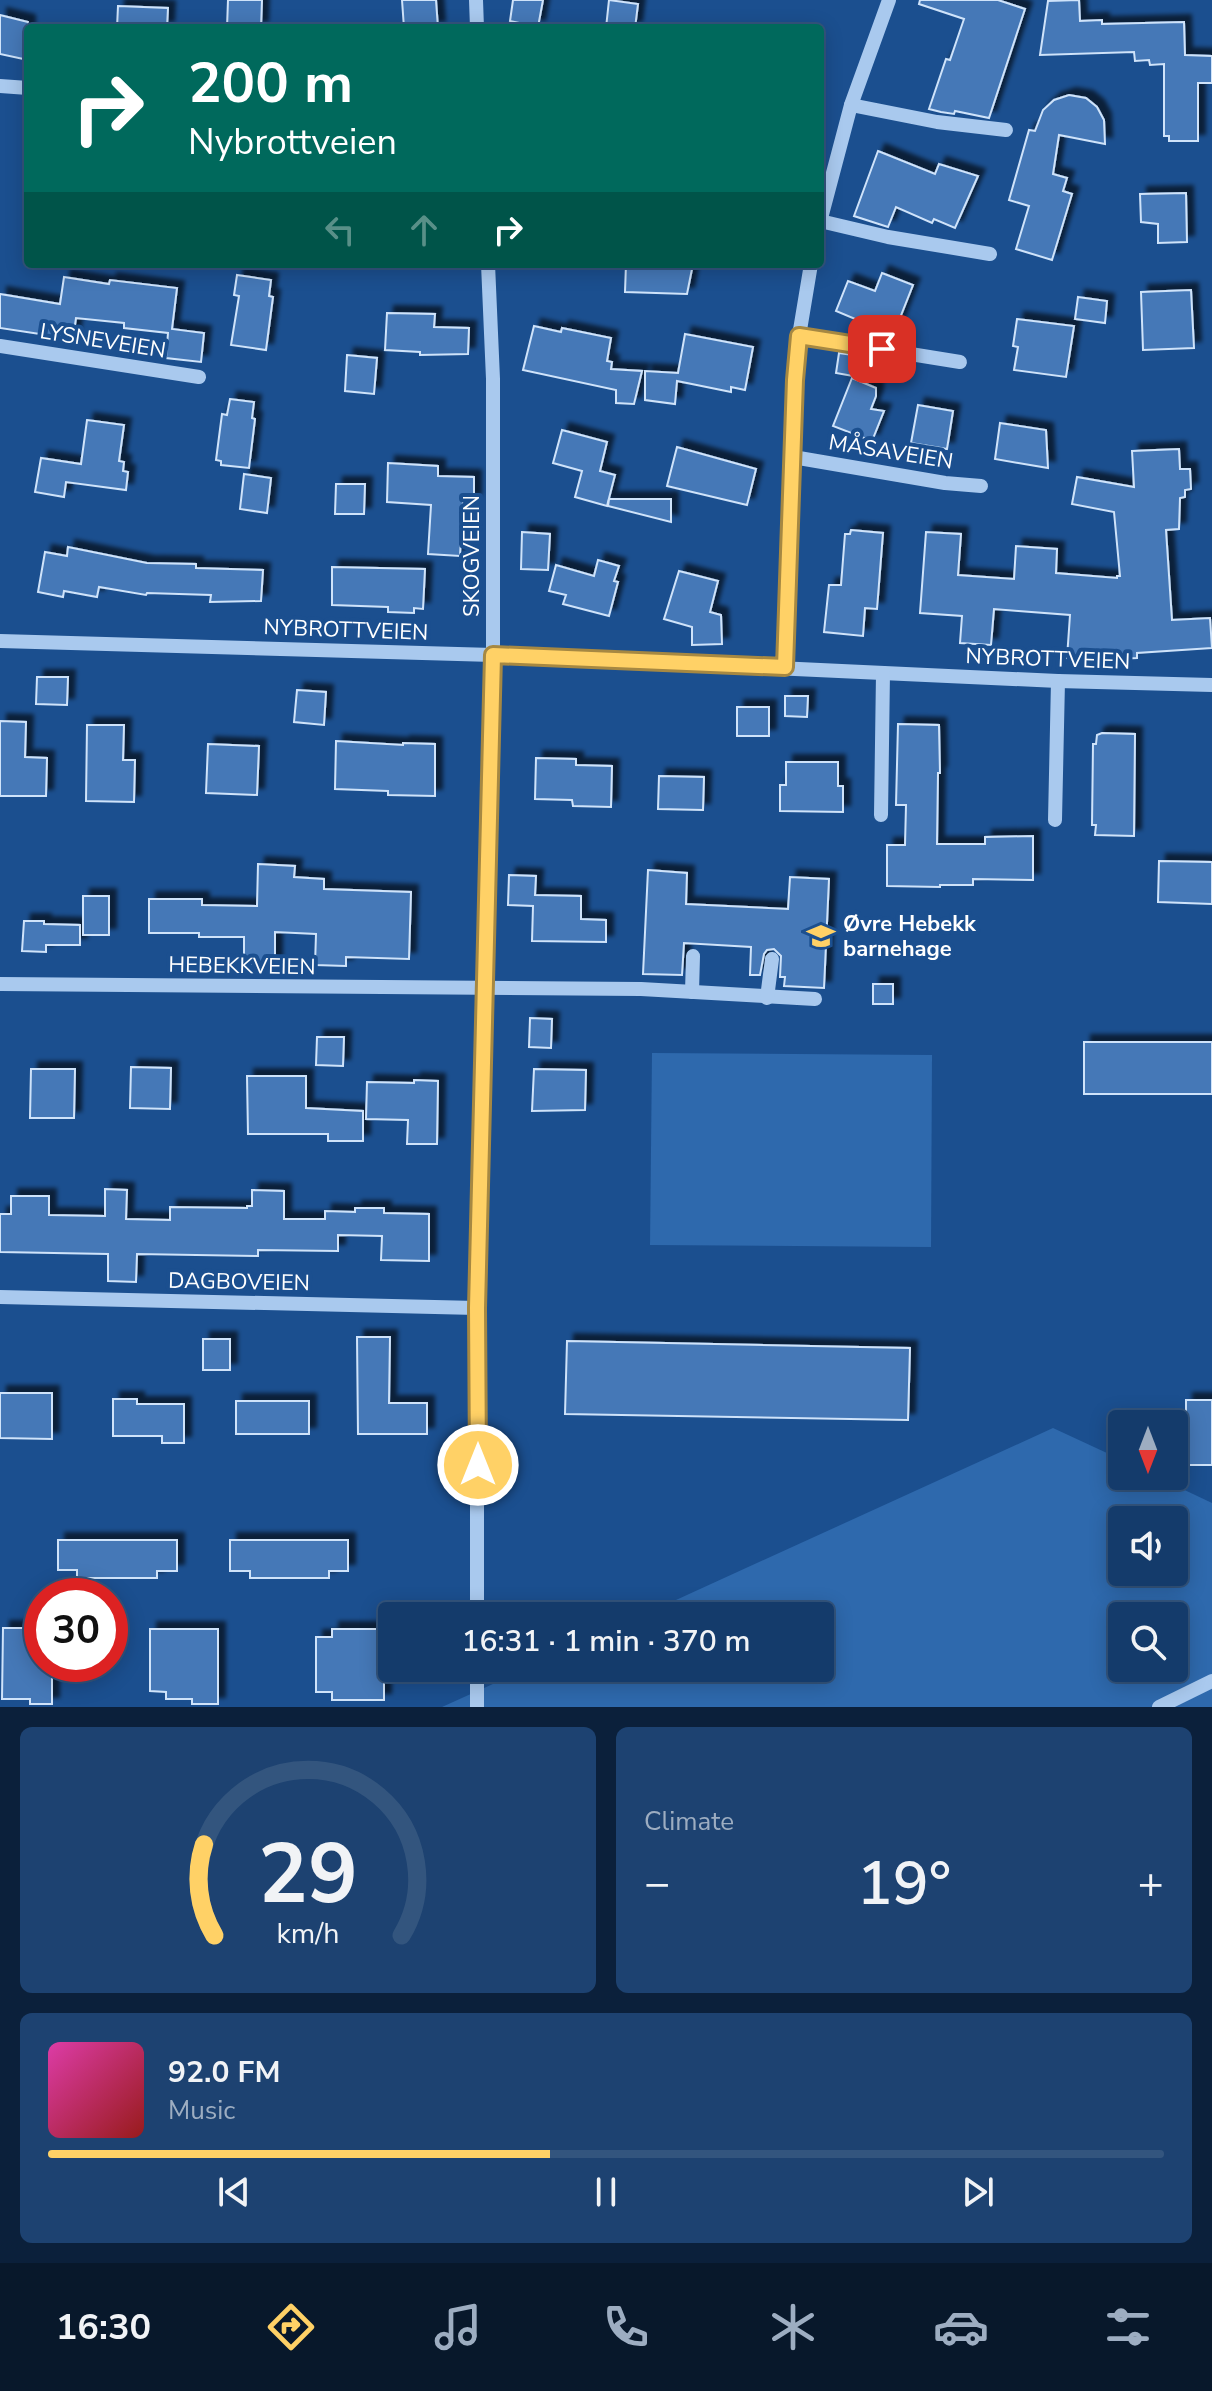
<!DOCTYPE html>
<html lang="en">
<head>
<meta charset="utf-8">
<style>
  body { margin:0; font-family:"Nunito Sans",sans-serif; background:#1d4271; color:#f1f3f6; height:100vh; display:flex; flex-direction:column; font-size:30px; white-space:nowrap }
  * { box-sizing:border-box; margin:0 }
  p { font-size:26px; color:#9dadc1 }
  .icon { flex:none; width:44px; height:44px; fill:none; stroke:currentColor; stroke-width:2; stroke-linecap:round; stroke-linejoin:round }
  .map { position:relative; height:1707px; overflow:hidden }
  .details { display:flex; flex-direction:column; gap:20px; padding:20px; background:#0b203b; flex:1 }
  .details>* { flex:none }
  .guide { position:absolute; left:24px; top:24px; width:800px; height:244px; border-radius:8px; box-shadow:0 4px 20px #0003,0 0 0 2px #33557e; background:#00695c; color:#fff; overflow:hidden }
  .needle { width:52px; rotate:180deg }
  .buttons { position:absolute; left:1108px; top:1410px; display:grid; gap:16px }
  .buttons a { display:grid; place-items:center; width:80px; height:80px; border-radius:8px; background:#143b6b; box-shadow:0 4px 20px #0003,0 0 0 2px #33557e; font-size:40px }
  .speed { position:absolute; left:24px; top:1578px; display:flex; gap:16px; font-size:40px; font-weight:700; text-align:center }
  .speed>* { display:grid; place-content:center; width:104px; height:104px; border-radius:50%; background:#143b6b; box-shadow:0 4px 20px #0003,0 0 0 2px #33557e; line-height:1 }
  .speed .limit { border:12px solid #d22; background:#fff; color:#111 }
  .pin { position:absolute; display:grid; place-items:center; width:68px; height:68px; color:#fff; margin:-34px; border-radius:16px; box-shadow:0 4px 12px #0006 }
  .me { position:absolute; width:88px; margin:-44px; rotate:0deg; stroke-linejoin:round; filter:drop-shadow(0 0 6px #0008) }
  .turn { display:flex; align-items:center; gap:28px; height:168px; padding:0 32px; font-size:36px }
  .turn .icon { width:104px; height:104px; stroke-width:2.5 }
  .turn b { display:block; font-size:56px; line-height:68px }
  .lanes { display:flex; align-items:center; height:76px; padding:0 32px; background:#0003; justify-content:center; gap:40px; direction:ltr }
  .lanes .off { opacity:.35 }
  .big { font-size:60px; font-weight:600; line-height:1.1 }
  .details .tile { flex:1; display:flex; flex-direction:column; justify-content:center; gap:12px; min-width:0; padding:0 28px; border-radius:12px; background:#1d4271 }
  .details .dial { align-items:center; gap:0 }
  .dial svg { height:208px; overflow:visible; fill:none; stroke:#33557e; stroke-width:7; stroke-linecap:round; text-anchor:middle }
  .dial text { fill:#f1f3f6; stroke:none }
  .song { display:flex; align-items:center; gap:24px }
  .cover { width:96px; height:96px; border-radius:12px; background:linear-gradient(135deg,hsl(320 70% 55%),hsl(0 70% 35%)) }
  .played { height:8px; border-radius:4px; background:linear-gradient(90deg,#ffd166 45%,#33557e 45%) }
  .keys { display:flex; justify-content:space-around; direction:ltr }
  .heat { display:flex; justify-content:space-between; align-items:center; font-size:44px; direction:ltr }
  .details .tiles { flex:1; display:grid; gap:20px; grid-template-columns:1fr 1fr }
  .tile:last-child { grid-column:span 2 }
  .trip { position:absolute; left:378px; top:1602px; width:456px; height:80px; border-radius:8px; background:#143b6b; box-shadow:0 4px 20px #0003,0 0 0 2px #33557e; font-weight:600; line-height:80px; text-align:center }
  .tab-bar { display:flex; height:128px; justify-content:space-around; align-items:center; background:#08182b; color:#9dadc1 }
  .tab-bar .icon { width:56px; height:56px }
  .tab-bar .active { color:#ffd166 }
  .tab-bar b { font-size:36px; color:#f1f3f6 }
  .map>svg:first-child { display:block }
</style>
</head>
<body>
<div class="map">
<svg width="1212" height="1707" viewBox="0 0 1212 1707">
  <defs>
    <filter id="shadow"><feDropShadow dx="7" dy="-7" stdDeviation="2" flood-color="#0009"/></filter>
  </defs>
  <rect width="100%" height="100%" fill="#1b4f8f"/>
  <g fill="#2e69ad" fill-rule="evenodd">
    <polygon points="652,1053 932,1055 931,1247 650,1245"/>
    <path d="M1053,1428l69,32v16h33l57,27v204h-770l86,-39h292v-52h-179zM1122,1520h52v52h-52zM1122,1616h52v52h-52z"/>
  </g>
  <g fill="#4478b7" stroke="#cfe3fa" stroke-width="2" filter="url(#shadow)">
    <polygon points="228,0 262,0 261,28 227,28"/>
    <polygon points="402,0 436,0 438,28 404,28"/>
    <polygon points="513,0 543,0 538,27 510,21"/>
    <polygon points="609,0 638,4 635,28 606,28"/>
    <polygon points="920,0 998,0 1025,9 989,118 955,111 954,114 941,112 929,109 946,59 950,60 964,19 919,4"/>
    <polygon points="1079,0 1080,21 1102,20 1102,24 1184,22 1185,55 1212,56 1212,83 1198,83 1198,141 1169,141 1169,136 1164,136 1164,64 1150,65 1149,60 1135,61 1134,52 1040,55 1048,1"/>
    <polygon points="118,6 168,8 167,28 117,28"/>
    <polygon points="0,15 28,22 28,60 0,54"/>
    <polygon points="1069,95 1086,98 1097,107 1104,120 1105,144 1059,135 1053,174 1067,178 1063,191 1072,194 1052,260 1016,249 1029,206 1009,200 1029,130 1035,131 1043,110 1054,100"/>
    <polygon points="878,151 935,174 939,164 978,176 955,228 934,219 932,223 896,207 888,227 854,216"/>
    <polygon points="1186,193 1187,242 1158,243 1158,224 1141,222 1140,194"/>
    <polygon points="626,264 693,264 687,294 625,292"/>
    <polygon points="882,273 913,285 896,328 880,322 879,329 836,311 848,281 875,291"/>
    <polygon points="237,275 271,280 269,296 273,297 266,350 231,345 239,296 234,295"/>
    <polygon points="64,277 109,284 110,280 177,288 172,329 204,333 201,362 166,358 168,333 124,328 124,323 76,318 73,339 0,328 0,294 60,304"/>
    <polygon points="1191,290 1194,348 1143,350 1141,292"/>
    <polygon points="1078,297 1107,301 1105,323 1075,319"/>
    <polygon points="387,313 435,314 434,327 469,328 468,354 420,355 420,352 385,350"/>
    <polygon points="1017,319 1074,326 1066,377 1014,370 1018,347 1013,346"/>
    <polygon points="534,326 561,332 562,328 611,338 607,361 612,362 611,369 642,371 634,404 616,403 616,390 523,370"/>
    <polygon points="685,334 753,347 745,390 731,387 731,392 677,381 675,404 645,400 645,371 678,373"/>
    <polygon points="839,353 873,358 870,379 836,373"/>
    <polygon points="347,355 377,358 374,394 345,391"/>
    <polygon points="852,378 876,388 876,396 871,409 884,411 872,441 833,426"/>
    <polygon points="230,399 254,402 252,418 255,419 249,468 221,465 221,461 216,460 222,414 227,415"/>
    <polygon points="918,405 953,411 947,449 911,443"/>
    <polygon points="87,420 124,425 119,461 124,462 123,471 128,472 126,490 66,482 64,497 35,492 41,458 81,464"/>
    <polygon points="1000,423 1046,430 1048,468 995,459"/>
    <polygon points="562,430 607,442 600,471 615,475 607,506 575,497 582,471 553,463"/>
    <polygon points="677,447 756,469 747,505 667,486"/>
    <polygon points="1179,449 1180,469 1190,469 1191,489 1185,490 1185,497 1180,498 1179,529 1166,530 1172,620 1210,618 1212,648 1137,653 1137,658 1091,660 1067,658 1070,615 994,609 991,645 960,643 962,616 920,613 926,532 961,534 958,575 1014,579 1016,546 1057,549 1056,573 1117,578 1117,576 1120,576 1114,512 1072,504 1077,477 1134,487 1132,451"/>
    <polygon points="388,463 438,466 438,476 474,477 474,501 463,501 460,556 428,554 431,505 387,502"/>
    <polygon points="244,474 271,478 267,513 240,509"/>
    <polygon points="336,484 365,484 364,514 335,514"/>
    <polygon points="609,499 671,499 671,522 608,506"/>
    <polygon points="851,530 883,533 877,609 865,608 863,636 824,632 829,585 841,585 845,534 850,534"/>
    <polygon points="522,532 550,534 548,570 521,569"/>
    <polygon points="68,547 147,563 196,564 196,568 263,570 261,601 210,602 211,595 147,593 146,595 99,587 97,597 64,591 63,597 38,592 45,552 67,556"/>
    <polygon points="598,560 619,566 614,581 618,582 609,616 563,604 566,595 549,591 556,565 594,576"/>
    <polygon points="332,567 425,569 423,609 414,608 414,613 388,612 388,607 332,605"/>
    <polygon points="679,571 718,581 710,612 721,615 722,644 692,645 692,627 664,619"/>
    <polygon points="37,677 68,677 67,705 36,704"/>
    <polygon points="297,690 326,692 324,725 294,722"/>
    <polygon points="785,696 808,696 807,717 785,716"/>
    <rect x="737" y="707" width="32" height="29"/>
    <polygon points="0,721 26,722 25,757 47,758 46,796 0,796"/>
    <polygon points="898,724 939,725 940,773 938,773 937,844 985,844 985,837 1033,836 1033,880 973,879 973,885 940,885 940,887 887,886 887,845 905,845 906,805 896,805"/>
    <polygon points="87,725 124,725 123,760 135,760 134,802 86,801"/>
    <polygon points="1102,733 1135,734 1134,836 1095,835 1096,825 1092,825 1093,744 1096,744 1097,735"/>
    <polygon points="336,741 403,745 403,743 435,744 435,796 388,795 388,791 335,789"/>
    <polygon points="208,744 259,746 257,795 206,793"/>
    <polygon points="536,758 576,759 576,765 612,766 611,807 573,806 572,800 535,799"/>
    <polygon points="786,762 838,762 838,786 843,786 843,812 780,811 780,785 786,785"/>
    <polygon points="659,776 704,777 703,810 658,809"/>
    <polygon points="1159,861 1212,862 1212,904 1158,902"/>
    <polygon points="258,864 295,866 294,877 324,879 324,889 411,892 409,959 346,957 346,966 315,965 316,934 275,932 275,964 244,964 244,937 199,937 199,933 149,933 149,899 202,899 202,905 257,906"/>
    <polygon points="648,870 687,873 686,904 788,909 790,877 829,879 824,988 784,986 785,977 780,977 781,956 774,949 767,950 764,954 760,975 750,975 751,947 684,943 682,975 643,974"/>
    <polygon points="509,875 536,876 535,895 581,896 581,919 606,920 606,942 532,941 533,906 508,905"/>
    <rect x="83" y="896" width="26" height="39"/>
    <polygon points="24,921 44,921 44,924 80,925 80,945 46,945 46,952 22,951"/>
    <rect x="873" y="984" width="20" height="20"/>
    <polygon points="530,1018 552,1019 551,1048 529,1047"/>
    <polygon points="317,1037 344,1037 343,1066 316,1065"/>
    <rect x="1084" y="1042" width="128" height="52"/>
    <polygon points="131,1067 171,1068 170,1109 130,1108"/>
    <polygon points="31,1069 75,1069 74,1118 30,1118"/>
    <polygon points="534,1069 586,1070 585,1110 532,1111"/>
    <polygon points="247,1076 306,1076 306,1108 363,1111 363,1141 328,1141 328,1134 248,1134"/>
    <polygon points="414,1080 438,1081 437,1144 407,1144 408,1120 366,1119 367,1082 414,1083"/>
    <polygon points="105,1189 127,1190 126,1219 170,1220 170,1207 247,1208 247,1206 252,1206 252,1190 284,1191 284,1219 325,1219 325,1211 355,1212 355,1208 384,1208 384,1213 429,1214 429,1261 381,1260 382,1236 338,1235 338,1251 258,1250 258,1256 137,1254 136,1282 108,1281 108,1254 0,1252 0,1214 11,1214 11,1196 49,1196 49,1215 105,1216"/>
    <polygon points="357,1337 390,1337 389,1403 427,1403 427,1434 358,1434"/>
    <rect x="203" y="1339" width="27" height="31"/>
    <polygon points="567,1341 910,1348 908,1420 565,1414"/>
    <polygon points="0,1393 52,1393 52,1439 0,1438"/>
    <polygon points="113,1399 137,1399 137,1404 184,1404 184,1443 162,1443 162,1436 113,1436"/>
    <rect x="1186" y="1400" width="26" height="65"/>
    <rect x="236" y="1401" width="73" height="33"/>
    <polygon points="58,1540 177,1540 177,1571 157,1571 157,1578 77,1578 77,1570 58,1570"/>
    <polygon points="230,1540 348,1540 348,1571 329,1571 329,1578 250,1578 250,1571 230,1571"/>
    <polygon points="3,1628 42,1628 42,1664 52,1664 52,1704 30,1704 30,1699 2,1699"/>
    <polygon points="150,1629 218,1629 218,1704 192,1704 192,1699 166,1699 166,1692 150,1691"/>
    <polygon points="332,1629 384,1629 384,1700 332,1700 332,1692 316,1692 316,1637 332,1637"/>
  </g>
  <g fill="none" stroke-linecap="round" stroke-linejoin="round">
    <g stroke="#a9c9ee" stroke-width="14">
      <polyline points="476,0 477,28"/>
      <polyline points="0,86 28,88"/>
      <polyline points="851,105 937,122 1006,130"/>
      <polyline points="820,221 888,237 990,254"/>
      <polyline points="820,222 851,105 889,0"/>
      <polyline points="799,336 960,362"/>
      <polyline points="0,346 199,377"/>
      <polyline points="793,457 945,483 981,486"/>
      <polyline points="0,641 493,655 1058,681 1212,685"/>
      <polyline points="785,667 795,380 799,336 811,264"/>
      <polyline points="881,815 883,673"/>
      <polyline points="1055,820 1058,681"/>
      <polyline points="0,984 641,989 815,999"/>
      <polyline points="692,992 693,956"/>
      <polyline points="767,998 772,959"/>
      <polyline points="0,1297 477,1308"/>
      <polyline points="477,1616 477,1308 493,655 493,379 488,264"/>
      <polyline points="477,1707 477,1668"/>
      <polyline points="1159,1707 1212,1681"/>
    </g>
  </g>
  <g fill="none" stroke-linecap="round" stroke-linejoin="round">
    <defs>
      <polyline id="route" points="478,1465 477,1308 493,655 785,667 795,380 799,336 882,349"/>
    </defs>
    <use href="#route" stroke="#a68842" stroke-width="20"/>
    <use href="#route" stroke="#ffd166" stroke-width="14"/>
  </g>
  <defs>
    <symbol id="school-bare" viewBox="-9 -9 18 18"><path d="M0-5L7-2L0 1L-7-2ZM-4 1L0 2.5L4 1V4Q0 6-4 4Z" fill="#ffd166" stroke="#1b4f8f" stroke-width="2.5" paint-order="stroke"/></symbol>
  </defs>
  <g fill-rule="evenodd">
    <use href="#school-bare" x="801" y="916" width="40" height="40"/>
  </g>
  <g text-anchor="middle" stroke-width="8" stroke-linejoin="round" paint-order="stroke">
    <g font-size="22" fill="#fff" stroke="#1b4f8f">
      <text transform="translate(103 340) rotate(9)" y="8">LYSNEVEIEN</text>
      <text transform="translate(891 451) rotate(9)" y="8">MÅSAVEIEN</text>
      <text transform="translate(471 556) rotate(-90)" y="8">SKOGVEIEN</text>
      <text transform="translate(346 629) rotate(2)" y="8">NYBROTTVEIEN</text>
      <text transform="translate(1048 658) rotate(2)" y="8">NYBROTTVEIEN</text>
      <text transform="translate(242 965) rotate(1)" y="8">HEBEKKVEIEN</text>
      <text transform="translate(239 1281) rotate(1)" y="8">DAGBOVEIEN</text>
    </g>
    <g font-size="22" font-weight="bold" fill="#fff" stroke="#1b4f8f" text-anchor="start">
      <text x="843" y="931">Øvre Hebekk<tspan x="843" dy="25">barnehage</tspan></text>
    </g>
  </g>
</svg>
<div class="buttons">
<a><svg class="needle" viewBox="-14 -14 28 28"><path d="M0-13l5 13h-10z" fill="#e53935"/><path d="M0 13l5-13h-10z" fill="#9dadc1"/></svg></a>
<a><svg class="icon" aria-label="sound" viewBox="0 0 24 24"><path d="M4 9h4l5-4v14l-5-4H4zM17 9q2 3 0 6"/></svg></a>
<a><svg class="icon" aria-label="search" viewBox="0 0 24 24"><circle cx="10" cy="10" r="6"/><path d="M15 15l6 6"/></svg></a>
</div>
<div class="speed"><div class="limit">30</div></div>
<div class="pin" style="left:882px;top:349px;background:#d93025"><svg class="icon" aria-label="arrive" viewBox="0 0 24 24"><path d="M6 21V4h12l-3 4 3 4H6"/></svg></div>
<svg class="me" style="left:478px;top:1465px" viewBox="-20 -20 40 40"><circle r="17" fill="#ffd166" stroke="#fff" stroke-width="3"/><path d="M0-11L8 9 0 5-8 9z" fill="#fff"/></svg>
<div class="trip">16:31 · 1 min · 370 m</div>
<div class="guide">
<div class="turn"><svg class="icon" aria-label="right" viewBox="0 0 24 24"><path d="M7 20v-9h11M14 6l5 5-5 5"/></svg><div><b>200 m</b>Nybrottveien</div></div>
<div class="lanes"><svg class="icon off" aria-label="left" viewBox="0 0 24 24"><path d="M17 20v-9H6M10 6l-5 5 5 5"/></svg><svg class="icon off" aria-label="ahead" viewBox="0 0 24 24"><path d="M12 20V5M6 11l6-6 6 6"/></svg><svg class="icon" aria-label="right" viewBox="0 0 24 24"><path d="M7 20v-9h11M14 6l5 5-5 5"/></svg></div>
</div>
</div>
<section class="details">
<div class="tiles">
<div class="tile dial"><svg viewBox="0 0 100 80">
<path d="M14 69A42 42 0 1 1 86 69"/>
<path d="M14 69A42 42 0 0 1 10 34" stroke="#ffd166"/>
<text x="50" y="56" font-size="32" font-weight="700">29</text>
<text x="50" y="72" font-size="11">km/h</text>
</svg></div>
<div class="tile"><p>Climate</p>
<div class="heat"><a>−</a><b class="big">19°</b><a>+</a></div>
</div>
<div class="tile">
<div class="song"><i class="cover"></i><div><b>92.0 FM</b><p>Music</p></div></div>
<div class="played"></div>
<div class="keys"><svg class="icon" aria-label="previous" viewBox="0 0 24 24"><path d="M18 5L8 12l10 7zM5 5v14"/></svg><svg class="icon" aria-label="pause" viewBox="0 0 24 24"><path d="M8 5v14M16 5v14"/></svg><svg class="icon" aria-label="next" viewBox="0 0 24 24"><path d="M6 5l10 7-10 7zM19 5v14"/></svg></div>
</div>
</div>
</section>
<nav class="tab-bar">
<b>16:30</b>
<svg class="icon active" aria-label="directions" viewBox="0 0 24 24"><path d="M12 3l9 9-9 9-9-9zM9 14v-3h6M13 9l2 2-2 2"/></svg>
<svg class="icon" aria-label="music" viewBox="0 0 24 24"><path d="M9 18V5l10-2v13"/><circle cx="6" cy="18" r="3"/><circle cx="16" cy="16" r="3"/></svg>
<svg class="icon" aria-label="phone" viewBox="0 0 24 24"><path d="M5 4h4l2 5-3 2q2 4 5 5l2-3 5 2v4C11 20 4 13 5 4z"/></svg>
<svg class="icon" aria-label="climate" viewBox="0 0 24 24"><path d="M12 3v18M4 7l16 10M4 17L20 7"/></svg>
<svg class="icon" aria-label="car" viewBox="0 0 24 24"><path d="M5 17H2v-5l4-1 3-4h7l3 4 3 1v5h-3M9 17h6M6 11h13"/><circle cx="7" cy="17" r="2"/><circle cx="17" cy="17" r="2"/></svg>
<svg class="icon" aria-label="filters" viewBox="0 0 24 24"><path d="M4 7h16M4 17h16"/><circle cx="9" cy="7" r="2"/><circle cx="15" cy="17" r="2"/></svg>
</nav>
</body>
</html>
